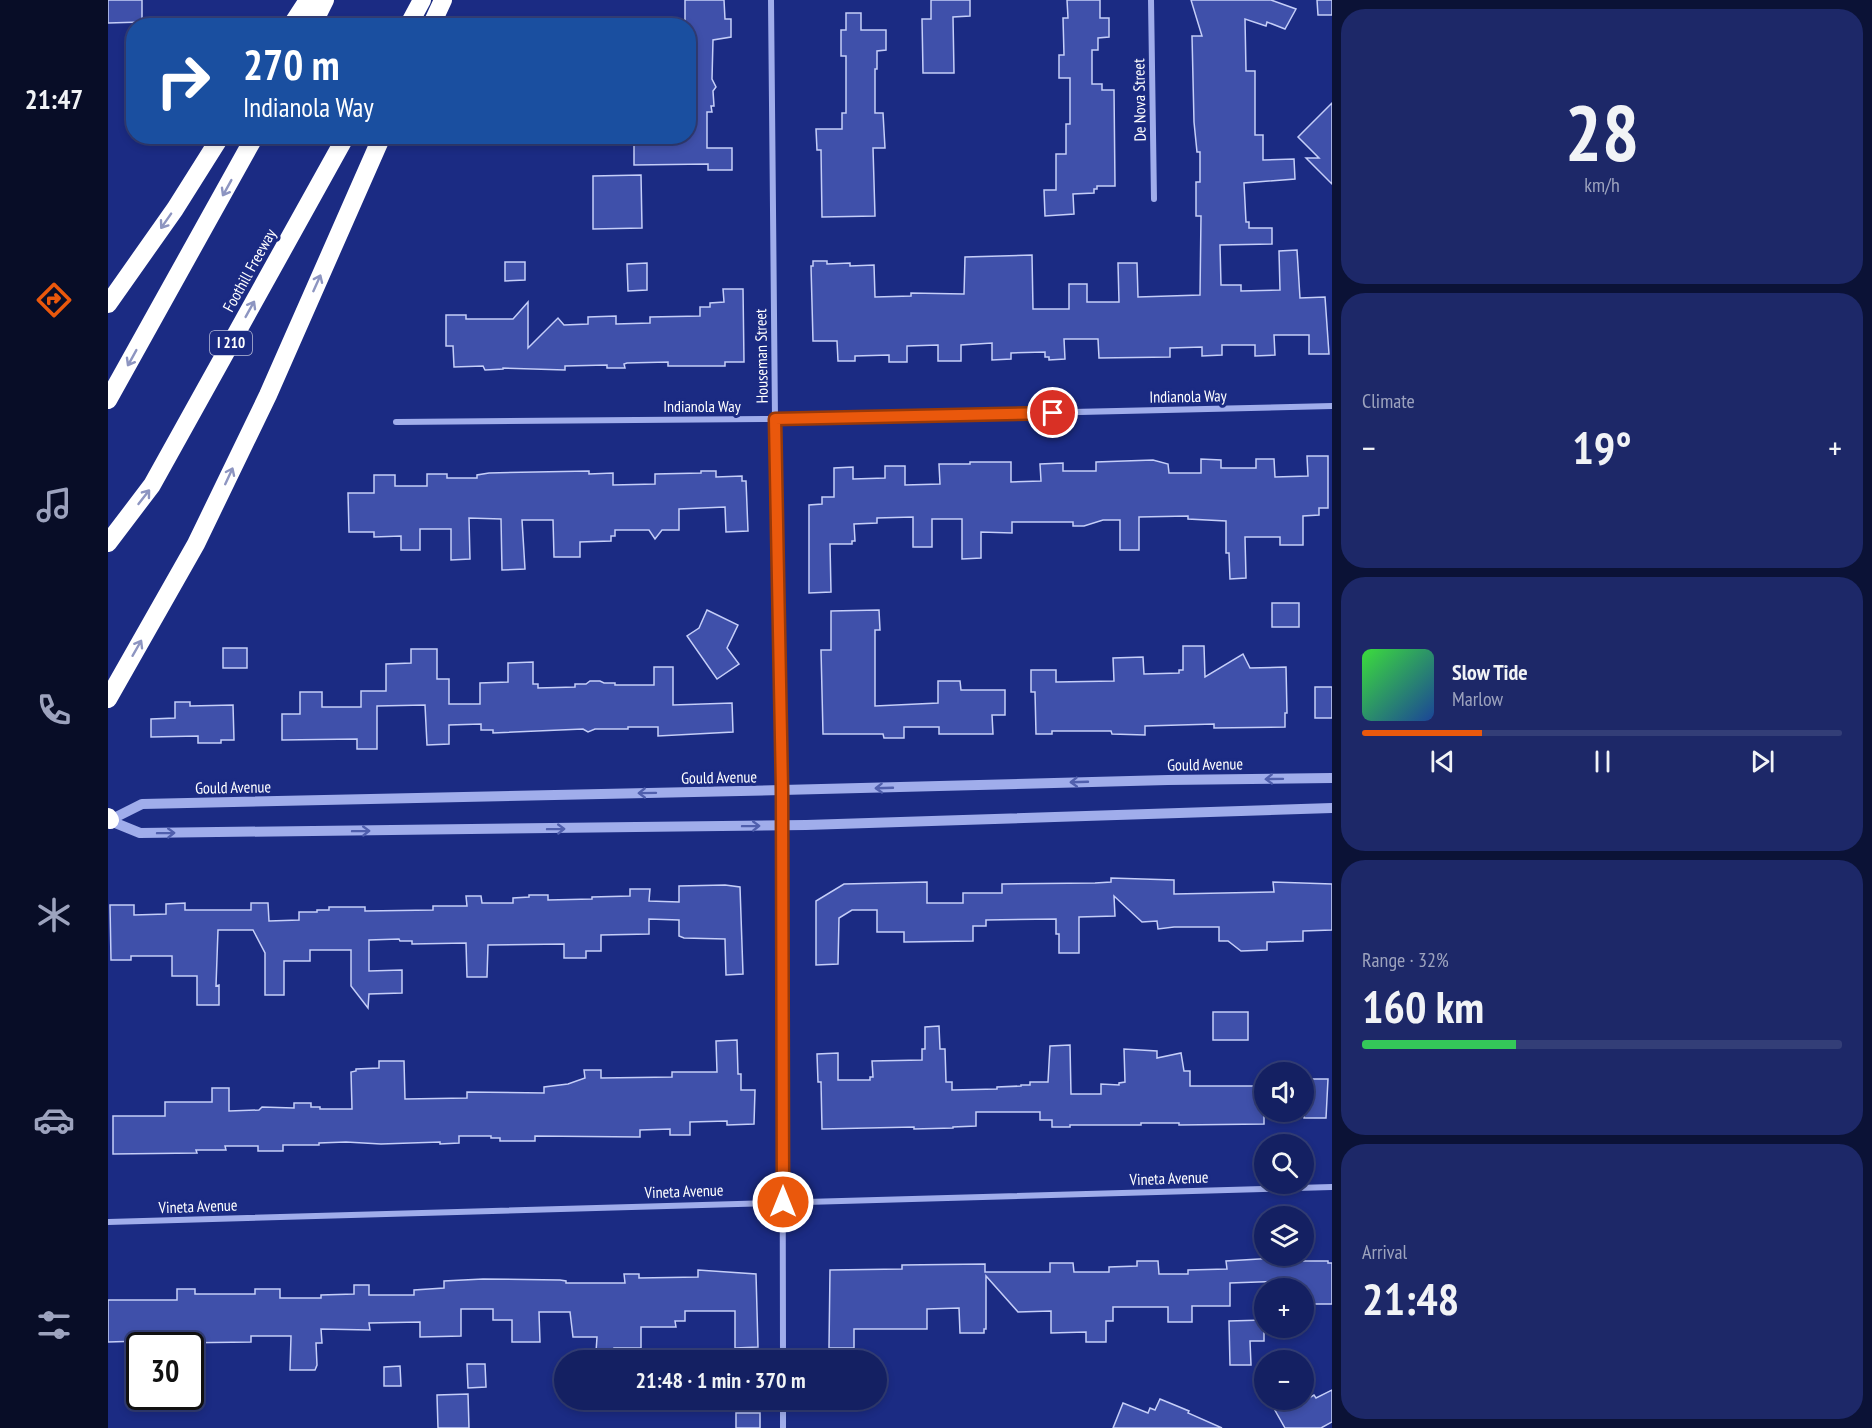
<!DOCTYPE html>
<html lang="en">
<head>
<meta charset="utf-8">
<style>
  body { margin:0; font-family:"PT Sans Narrow",sans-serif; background:#1d2868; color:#f1f3f6; height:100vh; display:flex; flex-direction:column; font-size:22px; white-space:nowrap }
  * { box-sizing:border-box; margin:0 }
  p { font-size:20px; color:#9da3be }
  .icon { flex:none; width:33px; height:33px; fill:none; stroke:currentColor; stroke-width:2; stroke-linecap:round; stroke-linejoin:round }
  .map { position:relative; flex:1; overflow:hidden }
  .panel { display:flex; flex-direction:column; gap:9px; padding:9px; background:#0b1236; width:540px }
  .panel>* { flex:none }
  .top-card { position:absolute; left:18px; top:18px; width:570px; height:126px; border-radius:24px; box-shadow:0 3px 9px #0003,0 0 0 2px #333e77; background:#1a4fa0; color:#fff; overflow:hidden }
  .fabs { position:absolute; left:1146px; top:1062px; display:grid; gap:12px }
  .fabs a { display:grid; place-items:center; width:60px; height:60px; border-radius:50%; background:#142062; box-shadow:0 3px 9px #0003,0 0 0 2px #333e77; font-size:30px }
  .speed { position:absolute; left:18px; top:1332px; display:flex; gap:12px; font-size:30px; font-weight:700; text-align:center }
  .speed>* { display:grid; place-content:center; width:78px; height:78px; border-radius:50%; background:#142062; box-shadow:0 3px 9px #0003,0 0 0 2px #333e77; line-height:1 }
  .speed .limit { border:3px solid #111; border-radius:9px; background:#fff; color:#111 }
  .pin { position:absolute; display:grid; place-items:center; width:51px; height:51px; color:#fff; margin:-26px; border:3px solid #fff; border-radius:50%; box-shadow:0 2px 6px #0007 }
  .me { position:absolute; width:66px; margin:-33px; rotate:0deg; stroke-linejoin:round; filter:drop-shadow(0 0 4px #0008) }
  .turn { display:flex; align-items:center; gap:21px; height:126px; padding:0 18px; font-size:27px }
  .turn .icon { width:78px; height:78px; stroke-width:2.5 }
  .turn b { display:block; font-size:42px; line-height:51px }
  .big { font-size:45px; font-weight:700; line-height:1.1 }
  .panel .card { flex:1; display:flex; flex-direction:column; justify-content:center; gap:9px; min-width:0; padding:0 21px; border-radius:24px; background:#1d2868 }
  .panel .dial { align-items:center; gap:0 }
  .dial b { font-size:78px; line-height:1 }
  .song { display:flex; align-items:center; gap:18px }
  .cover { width:72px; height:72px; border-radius:9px; background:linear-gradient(135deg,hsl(120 70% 55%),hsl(220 70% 35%)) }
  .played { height:6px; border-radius:3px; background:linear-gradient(90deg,#ea580c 25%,#333e77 25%) }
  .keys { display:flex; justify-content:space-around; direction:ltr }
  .heat { display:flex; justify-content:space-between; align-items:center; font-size:33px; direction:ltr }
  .charge { height:9px; border-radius:4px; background:linear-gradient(90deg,#34c759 32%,#333e77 0) }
  .trip { position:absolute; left:446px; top:1350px; width:333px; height:60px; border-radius:30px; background:#142062; box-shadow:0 3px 9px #0003,0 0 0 2px #333e77; font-weight:700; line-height:60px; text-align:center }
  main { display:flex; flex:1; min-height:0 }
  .dock { display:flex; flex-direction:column; width:108px; justify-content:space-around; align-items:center; background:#080d27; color:#9da3be }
  .dock .icon { width:42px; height:42px }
  .dock .current { color:#ea580c }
  .dock b { font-size:27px; color:#f1f3f6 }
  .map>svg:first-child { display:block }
</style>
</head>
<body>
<main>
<nav class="dock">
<b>21:47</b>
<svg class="icon current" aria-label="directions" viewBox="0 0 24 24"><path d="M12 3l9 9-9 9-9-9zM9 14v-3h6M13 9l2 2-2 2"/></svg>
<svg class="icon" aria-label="music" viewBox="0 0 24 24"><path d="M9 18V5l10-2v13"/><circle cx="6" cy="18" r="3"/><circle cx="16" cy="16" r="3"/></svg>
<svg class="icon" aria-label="phone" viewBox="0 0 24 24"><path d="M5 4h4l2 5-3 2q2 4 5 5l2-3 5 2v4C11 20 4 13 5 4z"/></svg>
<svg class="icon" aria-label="climate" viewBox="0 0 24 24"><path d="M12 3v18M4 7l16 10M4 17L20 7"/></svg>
<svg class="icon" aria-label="car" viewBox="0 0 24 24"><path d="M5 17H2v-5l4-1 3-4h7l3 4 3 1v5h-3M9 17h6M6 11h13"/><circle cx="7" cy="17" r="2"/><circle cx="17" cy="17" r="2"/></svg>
<svg class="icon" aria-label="filters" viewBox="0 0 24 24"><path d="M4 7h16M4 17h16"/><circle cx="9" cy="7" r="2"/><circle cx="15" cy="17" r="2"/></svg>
</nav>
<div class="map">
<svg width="1224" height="1428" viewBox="0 0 1224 1428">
  <rect width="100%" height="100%" fill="#1b2b83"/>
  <g fill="#3f50aa" stroke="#c5cef8" stroke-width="1.5">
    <polygon points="0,0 34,0 34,22 0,23"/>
    <polygon points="577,0 616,0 617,19 623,19 623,37 605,40 604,79 608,87 605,91 606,106 603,106 604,112 599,112 599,148 624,148 624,170 600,170 600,164 526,165 526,136 580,136 580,26 577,26"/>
    <polygon points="823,0 862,0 862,16 845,17 846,73 815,73 814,19 823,19"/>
    <polygon points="959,0 992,0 992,18 1001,18 1001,37 990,38 990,50 984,50 984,84 994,84 994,90 1006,90 1007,186 989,186 989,189 986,189 986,193 965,194 966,214 937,216 936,190 948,190 948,154 958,154 958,124 962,124 962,78 951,78 951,55 956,55 955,18 960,18"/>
    <polygon points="1083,0 1163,0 1188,9 1177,29 1159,22 1158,26 1137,19 1138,71 1147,71 1147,135 1155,135 1155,160 1186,159 1187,179 1136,183 1138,222 1141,222 1141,228 1164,228 1164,244 1112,245 1113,285 1133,285 1133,291 1172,290 1171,251 1189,250 1192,298 1217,297 1221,354 1201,354 1201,335 1166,335 1167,355 1147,356 1147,345 1114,345 1114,355 1094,356 1094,347 1062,348 1062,357 991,358 990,339 956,339 957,359 941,360 941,357 937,357 937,352 903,353 903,359 884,360 884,343 853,345 853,361 830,361 830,345 799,346 799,362 781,362 781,355 747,356 747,361 730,361 729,341 705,341 703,266 705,266 705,261 719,261 719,264 742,263 742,266 766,265 767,297 803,296 803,293 856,294 857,257 924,255 925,309 961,309 961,284 979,284 979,302 1011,302 1010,263 1029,263 1030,297 1092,295 1093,216 1088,216 1088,182 1092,182 1092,152 1089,152 1086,122 1084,36 1094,36"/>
    <polygon points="1209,0 1224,0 1224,15 1210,15"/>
    <polygon points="738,13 753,13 753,30 778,30 778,50 769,51 769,69 767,69 767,113 775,113 777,148 765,148 767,216 714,217 713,150 709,150 708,129 734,129 734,113 738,113 738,56 733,56 733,30 738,30"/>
    <polygon points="1224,103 1224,184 1198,158 1211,158 1190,137"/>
    <polygon points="533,175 534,228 485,229 485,176"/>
    <polygon points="397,262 417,262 417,280 397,281"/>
    <polygon points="539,263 539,290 520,291 519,264"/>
    <polygon points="615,289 635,289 636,362 617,362 617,366 560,366 560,362 519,363 516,364 517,368 499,368 499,365 457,366 457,370 395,368 395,369 377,370 375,366 346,367 345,346 338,346 338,315 358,315 358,319 405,319 420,302 420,348 450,318 456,325 480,324 480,317 508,316 508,324 542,323 542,317 592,316 592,307 602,307 602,303 616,302"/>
    <polygon points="1199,456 1220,456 1220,508 1211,508 1211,515 1195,516 1195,545 1172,545 1172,537 1137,537 1138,578 1122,579 1121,553 1118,553 1118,521 1080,519 1080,516 1031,517 1031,550 1012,550 1012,520 995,520 976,526 965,526 965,522 904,522 904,533 873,532 873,558 854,559 854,519 824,519 824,547 805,547 805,517 769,518 769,523 746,524 747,541 744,541 744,544 722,544 723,592 701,593 701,505 714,504 714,497 726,497 726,468 745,467 745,479 777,478 777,466 797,466 797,485 832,484 831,464 862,464 862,462 903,462 903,482 933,481 932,464 955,463 955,471 988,471 988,462 1045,460 1060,464 1061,473 1093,473 1093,459 1113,460 1113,468 1148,468 1148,459 1166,459 1167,477 1200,476"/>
    <polygon points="481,471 481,474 505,473 505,485 547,484 547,474 593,473 593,471 608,471 608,477 634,476 634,481 638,481 640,531 618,532 617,507 571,509 571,530 554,530 547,539 541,530 507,530 507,536 503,536 503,541 472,542 472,557 446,557 445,520 414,520 417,569 394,570 393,519 361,518 362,559 343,560 343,529 312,529 312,550 293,550 293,536 266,537 266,532 241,532 240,493 266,493 266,475 287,475 287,486 319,486 319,474 339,474 339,478 369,478 369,475 381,473"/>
    <rect x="1164" y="603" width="27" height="24"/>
    <polygon points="599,610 630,625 619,648 631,664 609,679 579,636 591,628"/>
    <polygon points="771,610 772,630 767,630 767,706 830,703 830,681 852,681 853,690 897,690 897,715 884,715 885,734 831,734 831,727 796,727 796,738 776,738 775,734 715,734 713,650 723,650 723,611"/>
    <polygon points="1075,646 1096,646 1097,677 1135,654 1142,668 1178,667 1179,713 1177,713 1177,727 1106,728 1106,724 1037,726 1037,735 1004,734 1003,731 944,731 944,734 928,734 927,692 923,692 923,670 948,670 948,682 1006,681 1005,658 1035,657 1036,674 1071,673 1071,670 1075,670"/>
    <rect x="115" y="648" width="24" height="20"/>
    <polygon points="303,649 329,649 329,679 341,679 341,704 372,704 372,683 400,682 400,663 425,662 425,684 430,684 430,688 467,687 467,684 478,684 482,681 492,681 496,683 507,683 507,685 546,685 546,667 565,667 565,705 624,703 625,732 550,736 550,727 520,727 520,729 487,729 480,732 475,729 385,733 385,730 373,730 373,724 341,725 341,744 319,745 317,705 269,706 269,749 249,749 249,739 174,740 174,714 192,714 192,692 214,692 214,707 253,707 253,691 278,691 278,664 303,663"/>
    <rect x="1207" y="687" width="17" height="31"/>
    <polygon points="67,702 82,702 82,706 125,705 126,740 113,740 113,743 90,743 90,736 43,737 43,719 67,718"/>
    <polygon points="1003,878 1066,880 1066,894 1166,892 1165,882 1224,884 1224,930 1195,931 1195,941 1159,942 1159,950 1133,951 1120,941 1111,941 1111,927 1066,927 1050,929 1049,921 1034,922 1006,896 1007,916 971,917 971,953 951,953 951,934 948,934 948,919 878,920 878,926 865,926 865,941 796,942 796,932 769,932 769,910 744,910 731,918 730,964 708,965 708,901 736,884 819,882 819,903 855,903 855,893 894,893 894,884 987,883 1003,882"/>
    <polygon points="617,885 632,887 635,974 618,975 617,939 576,938 571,936 571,920 541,919 541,934 493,935 493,951 478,951 478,958 456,958 456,944 380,945 379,977 359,977 358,943 304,944 304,941 292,941 291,939 261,940 261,971 294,970 294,993 261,994 260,1008 243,986 243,950 202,950 202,961 176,961 176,995 157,995 157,953 145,930 110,930 108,986 111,985 111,1005 89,1005 89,976 64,976 64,956 23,956 23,960 3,960 2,905 26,905 26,915 58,914 58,904 77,903 77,910 143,910 143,903 160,903 161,921 191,920 191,912 209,912 209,910 221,910 221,907 257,907 257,911 325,910 325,906 359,906 358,896 373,896 374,903 405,903 405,898 421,897 421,895 440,895 440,900 484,899 484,897 522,896 522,889 542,889 541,901 571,902 571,886"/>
    <rect x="1105" y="1012" width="35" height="28"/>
    <polygon points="831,1026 832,1049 837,1049 838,1082 844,1082 844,1090 889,1089 889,1087 913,1086 913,1085 922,1085 922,1082 940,1082 942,1046 962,1045 963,1094 993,1094 993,1084 1011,1085 1011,1083 1017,1082 1016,1049 1049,1051 1049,1058 1073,1053 1076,1071 1082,1071 1082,1086 1156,1086 1156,1124 1071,1125 1071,1123 1033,1123 1033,1125 962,1125 962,1127 944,1127 944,1120 932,1120 932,1112 868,1112 868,1126 845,1127 845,1128 806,1129 806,1127 714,1129 713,1082 710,1082 709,1054 730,1053 730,1080 762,1080 762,1077 765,1077 764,1061 814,1060 814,1049 817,1049 817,1027"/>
    <polygon points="629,1040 630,1074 633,1074 633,1090 647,1090 646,1124 619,1125 619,1121 582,1122 582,1135 562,1135 562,1129 532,1130 532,1137 427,1136 427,1141 392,1141 392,1138 383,1138 383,1136 351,1136 351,1143 332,1144 332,1142 273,1144 238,1142 211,1143 211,1145 175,1145 175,1151 150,1151 150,1146 117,1146 118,1150 88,1150 89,1153 5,1154 5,1116 57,1116 57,1102 104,1102 104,1088 121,1088 121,1111 151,1110 154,1107 186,1108 186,1103 203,1103 203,1107 212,1107 212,1109 244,1109 243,1072 248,1071 248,1069 271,1068 271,1061 296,1061 297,1099 359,1098 359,1092 436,1093 436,1087 460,1084 477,1078 476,1070 493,1070 493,1078 564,1077 564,1072 609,1072 608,1041"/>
    <polygon points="1196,1079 1220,1079 1218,1118 1196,1118"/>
    <polygon points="1169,1258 1169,1261 1220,1261 1220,1263 1224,1263 1224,1304 1196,1304 1196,1288 1181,1288 1181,1281 1122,1283 1122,1306 1084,1306 1084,1322 1060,1322 1060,1307 1005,1307 1005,1321 998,1321 998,1342 978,1342 978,1332 943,1333 943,1311 910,1312 878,1276 878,1329 876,1329 876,1333 852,1333 851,1308 819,1309 819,1329 746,1329 746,1348 721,1348 722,1270 794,1269 794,1265 877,1264 877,1272 942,1272 942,1263 965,1263 966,1272 1001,1272 1001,1267 1029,1266 1029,1261 1050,1261 1051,1274 1080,1274 1080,1270 1119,1269 1118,1261"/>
    <polygon points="590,1270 648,1274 650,1347 627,1348 627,1311 577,1311 577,1321 567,1321 568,1327 533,1327 533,1348 506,1348 506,1352 488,1352 489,1337 465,1337 462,1312 431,1312 432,1342 404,1342 404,1320 385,1320 385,1309 353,1309 353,1336 312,1337 312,1322 261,1323 262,1330 213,1329 214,1343 208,1343 209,1365 207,1370 182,1370 183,1336 143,1336 143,1342 66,1343 66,1340 0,1342 0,1300 69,1300 69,1289 87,1289 87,1294 147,1294 147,1289 172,1289 172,1298 213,1298 213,1295 246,1294 246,1285 261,1285 261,1295 306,1295 306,1290 336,1288 336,1281 375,1279 452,1280 458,1281 458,1283 517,1283 516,1274 531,1274 531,1278 590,1277"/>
    <polygon points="1156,1320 1156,1341 1142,1341 1143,1365 1122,1365 1121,1321"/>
    <polygon points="359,1364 377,1364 378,1387 360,1388"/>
    <polygon points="292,1366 293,1386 276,1386 276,1367"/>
    <polygon points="1224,1390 1224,1422 1213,1428 1177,1428 1164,1405 1172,1400 1180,1400 1185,1407 1206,1395 1208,1398"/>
    <polygon points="360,1394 361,1428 330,1428 329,1395"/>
    <polygon points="1052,1399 1081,1411 1080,1413 1114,1428 1005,1428 1015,1403 1040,1413 1042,1408 1047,1410"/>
    <rect x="628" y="1413" width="24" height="15"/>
  </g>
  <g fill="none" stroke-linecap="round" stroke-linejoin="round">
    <g stroke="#a0adeb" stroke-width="6">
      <polyline points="663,0 667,419 674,790 675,1360"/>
      <polyline points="1043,0 1046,199"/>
      <polyline points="288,422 667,419 1224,406"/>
      <polyline points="0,1222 1224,1187"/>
      <polyline points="675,1400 675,1428"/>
    </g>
    <g stroke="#a0adeb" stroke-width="10">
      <polyline points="0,820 32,833 698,825 1224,808"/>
      <polyline points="2,820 34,804 674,790 1060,780 1224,778"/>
    </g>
    <g stroke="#fff" stroke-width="18">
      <polyline points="183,26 200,0"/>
      <polyline points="204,26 217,0"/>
      <polyline points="300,26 314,0"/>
      <polyline points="323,26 335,0"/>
      <polyline points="0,304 67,209 113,136"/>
      <polyline points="0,400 147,136"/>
      <polyline points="0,543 44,485 238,136"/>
      <polyline points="0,699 88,544 160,395 274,136"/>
      <polyline points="0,817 2,820"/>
    </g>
  </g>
  <defs><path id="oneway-shaft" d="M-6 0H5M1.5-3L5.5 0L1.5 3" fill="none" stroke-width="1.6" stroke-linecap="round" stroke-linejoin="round" transform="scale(1.5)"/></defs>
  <g stroke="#8d95c1">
    <use href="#oneway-shaft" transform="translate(119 188) rotate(119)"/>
    <use href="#oneway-shaft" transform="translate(58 221) rotate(125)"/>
    <use href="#oneway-shaft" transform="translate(209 283) rotate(-66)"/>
    <use href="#oneway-shaft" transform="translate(142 309) rotate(-61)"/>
    <use href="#oneway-shaft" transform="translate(24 358) rotate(119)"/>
    <use href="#oneway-shaft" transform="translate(121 476) rotate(-65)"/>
    <use href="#oneway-shaft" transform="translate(36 497) rotate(-52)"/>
    <use href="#oneway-shaft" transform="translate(29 648) rotate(-60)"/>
  </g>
  <g stroke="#505fad">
    <use href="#oneway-shaft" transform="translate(1166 779) rotate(179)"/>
    <use href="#oneway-shaft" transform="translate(971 782) rotate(178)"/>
    <use href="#oneway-shaft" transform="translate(776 788) rotate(178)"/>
    <use href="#oneway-shaft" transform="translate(539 793) rotate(179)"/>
    <use href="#oneway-shaft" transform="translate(643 826) rotate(-1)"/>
    <use href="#oneway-shaft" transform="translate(448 829) rotate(-1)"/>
    <use href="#oneway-shaft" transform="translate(253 831) rotate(-1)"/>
    <use href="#oneway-shaft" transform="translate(58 833) rotate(-1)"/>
  </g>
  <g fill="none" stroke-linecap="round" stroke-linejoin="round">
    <defs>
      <polyline id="route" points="675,1202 674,790 667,419 945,413"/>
    </defs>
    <use href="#route" stroke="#983908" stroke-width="15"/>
    <use href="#route" stroke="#ea580c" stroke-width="10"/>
  </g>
  <g text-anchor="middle" stroke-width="6" stroke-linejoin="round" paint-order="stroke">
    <rect fill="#1b2b83" stroke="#bbbfda" stroke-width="1.5" x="102" y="331" width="42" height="24" rx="4.5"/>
    <g font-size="15" font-weight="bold" fill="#fff">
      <text x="123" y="348">I 210</text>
    </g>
    <g font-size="16" fill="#fff" stroke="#1b2b83">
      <text transform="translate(1031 100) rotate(-91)" y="6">De Nova Street</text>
      <text transform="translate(141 270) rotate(-61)" y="6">Foothill Freeway</text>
      <text transform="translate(653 356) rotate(-91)" y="6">Houseman Street</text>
      <text transform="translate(1080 396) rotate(-1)" y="6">Indianola Way</text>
      <text x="594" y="412">Indianola Way</text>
      <text transform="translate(1097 764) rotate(-1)" y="6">Gould Avenue</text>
      <text transform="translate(611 777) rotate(-1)" y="6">Gould Avenue</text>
      <text transform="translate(125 787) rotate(-1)" y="6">Gould Avenue</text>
      <text transform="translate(1061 1178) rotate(-2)" y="6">Vineta Avenue</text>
      <text transform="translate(576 1191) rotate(-2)" y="6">Vineta Avenue</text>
      <text transform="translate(90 1206) rotate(-2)" y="6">Vineta Avenue</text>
    </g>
  </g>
</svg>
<div class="fabs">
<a><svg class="icon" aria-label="sound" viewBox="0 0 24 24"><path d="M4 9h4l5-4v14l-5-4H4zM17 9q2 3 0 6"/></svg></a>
<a><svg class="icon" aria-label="search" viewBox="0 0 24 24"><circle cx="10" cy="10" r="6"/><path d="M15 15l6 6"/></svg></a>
<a><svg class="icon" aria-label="layers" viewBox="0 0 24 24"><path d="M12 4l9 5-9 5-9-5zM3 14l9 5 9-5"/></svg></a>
<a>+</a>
<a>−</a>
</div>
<div class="speed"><div class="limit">30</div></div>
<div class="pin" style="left:945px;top:413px;background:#d93025"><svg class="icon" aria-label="arrive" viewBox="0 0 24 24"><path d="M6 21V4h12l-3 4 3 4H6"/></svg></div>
<svg class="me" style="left:675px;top:1202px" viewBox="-20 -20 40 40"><circle r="17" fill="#ea580c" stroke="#fff" stroke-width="3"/><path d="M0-11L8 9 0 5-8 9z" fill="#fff"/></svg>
<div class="trip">21:48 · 1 min · 370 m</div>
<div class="top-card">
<div class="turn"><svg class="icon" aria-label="right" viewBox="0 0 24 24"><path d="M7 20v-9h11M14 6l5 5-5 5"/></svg><div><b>270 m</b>Indianola Way</div></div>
</div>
</div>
<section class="panel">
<div class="card dial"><b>28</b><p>km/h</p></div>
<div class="card"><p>Climate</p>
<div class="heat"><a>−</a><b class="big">19°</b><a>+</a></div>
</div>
<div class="card">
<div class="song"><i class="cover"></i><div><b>Slow Tide</b><p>Marlow</p></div></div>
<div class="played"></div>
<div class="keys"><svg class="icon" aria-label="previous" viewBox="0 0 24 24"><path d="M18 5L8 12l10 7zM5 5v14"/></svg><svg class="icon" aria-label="pause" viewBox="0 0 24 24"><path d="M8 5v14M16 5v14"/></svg><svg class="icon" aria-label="next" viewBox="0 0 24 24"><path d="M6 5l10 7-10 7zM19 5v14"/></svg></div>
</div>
<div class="card"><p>Range · 32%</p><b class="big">160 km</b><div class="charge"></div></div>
<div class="card"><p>Arrival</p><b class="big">21:48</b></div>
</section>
</main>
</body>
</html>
